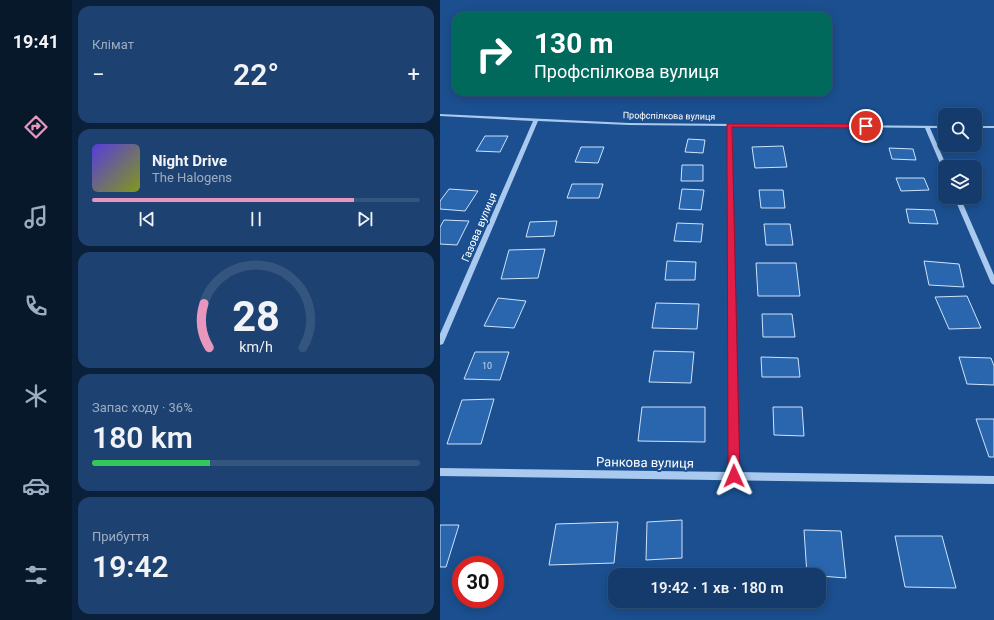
<!DOCTYPE html>
<html lang="uk">
<head>
<meta charset="utf-8">
<style>
  body { margin:0; font-family:Roboto,sans-serif; background:#1d4271; color:#f1f3f6; height:100vh; display:flex; flex-direction:column; font-size:15px; white-space:nowrap }
  * { box-sizing:border-box; margin:0 }
  p { font-size:13px; color:#9dadc1 }
  .icon { flex:none; width:22px; height:22px; fill:none; stroke:currentColor; stroke-width:2; stroke-linecap:round; stroke-linejoin:round }
  .map { position:relative; flex:1; overflow:hidden }
  .drawer { display:flex; flex-direction:column; gap:6px; padding:6px; background:#0b203b; width:368px }
  .drawer>* { flex:none }
  .banner { position:absolute; left:12px; top:12px; width:380px; height:84px; border-radius:12px; box-shadow:0 2px 10px #0003,0 0 0 1px #33557e; background:#00695c; color:#fff; overflow:hidden }
  .buttons { position:absolute; left:498px; top:108px; display:grid; gap:8px }
  .buttons a { display:grid; place-items:center; width:44px; height:44px; border-radius:8px; background:#143b6b; box-shadow:0 2px 10px #0003,0 0 0 1px #33557e; font-size:20px }
  .speed { position:absolute; left:12px; top:556px; display:flex; gap:8px; font-size:20px; font-weight:700; text-align:center }
  .speed>* { display:grid; place-content:center; width:52px; height:52px; border-radius:50%; background:#143b6b; box-shadow:0 2px 10px #0003,0 0 0 1px #33557e; line-height:1 }
  .speed .limit { border:6px solid #d22; background:#fff; color:#111 }
  .pin { position:absolute; display:grid; place-items:center; width:34px; height:34px; color:#fff; margin:-17px; border:2px solid #fff; border-radius:50%; box-shadow:0 1px 4px #0007 }
  .me { position:absolute; width:44px; margin:-22px; rotate:359deg; stroke-linejoin:round; filter:drop-shadow(0 0 3px #0008) }
  .turn { display:flex; align-items:center; gap:14px; height:84px; padding:0 16px; font-size:18px }
  .turn .icon { width:52px; height:52px; stroke-width:2.5 }
  .turn b { display:block; font-size:28px; line-height:34px }
  .big { font-size:30px; font-weight:600; line-height:1.1 }
  .drawer .widget { flex:1; display:flex; flex-direction:column; justify-content:center; gap:6px; min-width:0; padding:0 14px; border-radius:12px; background:#1d4271 }
  .drawer .dial { align-items:center; gap:0 }
  .dial svg { height:104px; overflow:visible; fill:none; stroke:#33557e; stroke-width:7; stroke-linecap:round; text-anchor:middle }
  .dial text { fill:#f1f3f6; stroke:none }
  .song { display:flex; align-items:center; gap:12px }
  .cover { width:48px; height:48px; border-radius:6px; background:linear-gradient(135deg,hsl(250 70% 55%),hsl(70 70% 35%)) }
  .played { height:4px; border-radius:2px; background:linear-gradient(90deg,#e797bd 80%,#33557e 80%) }
  .keys { display:flex; justify-content:space-around; direction:ltr }
  .heat { display:flex; justify-content:space-between; align-items:center; font-size:22px; direction:ltr }
  .charge { height:6px; border-radius:3px; background:linear-gradient(90deg,#34c759 36%,#33557e 0) }
  .trip { position:absolute; left:168px; top:568px; width:218px; height:40px; border-radius:12px; background:#143b6b; box-shadow:0 2px 10px #0003,0 0 0 1px #33557e; font-weight:600; line-height:40px; text-align:center }
  main { display:flex; flex:1; min-height:0 }
  .tabs { display:flex; flex-direction:column; width:72px; justify-content:space-around; align-items:center; background:#08182b; color:#9dadc1 }
  .tabs .icon { width:28px; height:28px }
  .tabs .current { color:#e797bd }
  .tabs b { font-size:18px; color:#f1f3f6 }
  .map>svg:first-child { display:block }
</style>
</head>
<body>
<main>
<nav class="tabs">
<b>19:41</b>
<svg class="icon current" aria-label="directions" viewBox="0 0 24 24"><path d="M12 3l9 9-9 9-9-9zM9 14v-3h6M13 9l2 2-2 2"/></svg>
<svg class="icon" aria-label="music" viewBox="0 0 24 24"><path d="M9 18V5l10-2v13"/><circle cx="6" cy="18" r="3"/><circle cx="16" cy="16" r="3"/></svg>
<svg class="icon" aria-label="phone" viewBox="0 0 24 24"><path d="M5 4h4l2 5-3 2q2 4 5 5l2-3 5 2v4C11 20 4 13 5 4z"/></svg>
<svg class="icon" aria-label="climate" viewBox="0 0 24 24"><path d="M12 3v18M4 7l16 10M4 17L20 7"/></svg>
<svg class="icon" aria-label="car" viewBox="0 0 24 24"><path d="M5 17H2v-5l4-1 3-4h7l3 4 3 1v5h-3M9 17h6M6 11h13"/><circle cx="7" cy="17" r="2"/><circle cx="17" cy="17" r="2"/></svg>
<svg class="icon" aria-label="filters" viewBox="0 0 24 24"><path d="M4 7h16M4 17h16"/><circle cx="9" cy="7" r="2"/><circle cx="15" cy="17" r="2"/></svg>
</nav>
<section class="drawer">
<div class="widget"><p>Клімат</p>
<div class="heat"><a>−</a><b class="big">22°</b><a>+</a></div>
</div>
<div class="widget">
<div class="song"><i class="cover"></i><div><b>Night Drive</b><p>The Halogens</p></div></div>
<div class="played"></div>
<div class="keys"><svg class="icon" aria-label="previous" viewBox="0 0 24 24"><path d="M18 5L8 12l10 7zM5 5v14"/></svg><svg class="icon" aria-label="pause" viewBox="0 0 24 24"><path d="M8 5v14M16 5v14"/></svg><svg class="icon" aria-label="next" viewBox="0 0 24 24"><path d="M6 5l10 7-10 7zM19 5v14"/></svg></div>
</div>
<div class="widget dial"><svg viewBox="0 0 100 80">
<path d="M14 69A42 42 0 1 1 86 69"/>
<path d="M14 69A42 42 0 0 1 10 35" stroke="#e797bd"/>
<text x="50" y="56" font-size="32" font-weight="700">28</text>
<text x="50" y="72" font-size="11">km/h</text>
</svg></div>
<div class="widget"><p>Запас ходу · 36%</p><b class="big">180 km</b><div class="charge"></div></div>
<div class="widget"><p>Прибуття</p><b class="big">19:42</b></div>
</section>
<div class="map">
<svg width="554" height="620" viewBox="0 0 554 620">
  <rect width="100%" height="100%" fill="#1b4f8f"/>
  <g fill="#2a66ad" stroke="#cfe3fa">
    <polygon points="45,136 68,136 60,152 36,151"/>
    <polygon points="248,139 265,140 263,153 245,152"/>
    <polygon points="343,146 347,167 315,168 312,147"/>
    <polygon points="141,147 164,147 158,163 135,162"/>
    <polygon points="449,148 473,149 476,160 452,159"/>
    <polygon points="242,165 263,165 263,181 241,181"/>
    <polygon points="456,178 484,178 489,190 461,191"/>
    <polygon points="132,184 163,184 159,198 127,198"/>
    <polygon points="9,189 38,191 25,211 0,209 0,201"/>
    <polygon points="242,189 264,190 261,210 239,209"/>
    <polygon points="319,190 343,190 345,208 321,208"/>
    <polygon points="466,209 494,210 498,224 469,223"/>
    <polygon points="4,220 29,221 17,245 0,244 0,227"/>
    <polygon points="117,221 114,236 86,237 90,222"/>
    <polygon points="237,223 263,224 261,242 234,241"/>
    <polygon points="324,224 350,224 353,245 326,245"/>
    <polygon points="105,249 98,278 61,279 69,250"/>
    <polygon points="227,261 256,262 255,280 225,280"/>
    <polygon points="484,261 519,264 524,287 489,285"/>
    <polygon points="316,263 356,263 360,296 318,296"/>
    <polygon points="527,296 541,328 509,329 495,297"/>
    <polygon points="58,298 86,301 74,328 44,326"/>
    <polygon points="216,303 259,304 257,329 212,328"/>
    <polygon points="322,314 352,314 355,337 323,337"/>
    <polygon points="214,351 254,352 251,383 209,382"/>
    <polygon points="35,352 69,352 60,380 24,379"/>
    <polygon points="321,357 358,358 360,377 322,377"/>
    <polygon points="519,357 551,358 554,366 554,385 527,384"/>
    <polygon points="54,399 41,444 7,444 22,400"/>
    <polygon points="202,407 265,407 265,442 198,441"/>
    <polygon points="333,407 362,407 364,436 334,435"/>
    <polygon points="536,419 554,419 554,457 549,457"/>
    <polygon points="242,520 242,558 206,560 207,522"/>
    <polygon points="178,522 174,563 109,565 116,524"/>
    <polygon points="0,525 19,525 6,567 0,567"/>
    <polygon points="364,530 401,531 406,578 367,575"/>
    <polygon points="455,536 502,536 516,588 465,587"/>
  </g>
  <g fill="none" stroke-linecap="round" stroke-linejoin="round">
    <g fill="#a9c9ee" fill-rule="evenodd">
      <polygon points="0,114 189,123 505,126 505,128 490,128 507,167 505,167 505,170 502,168 485,128 292,126 298,472 554,476 554,484 0,476 0,468 290,472 287,126 189,125 98,121 4,342 3,344 0,345 0,334 93,121 0,116"/>
      <rect x="535" y="126" width="19" height="2"/>
      <polygon points="514,197 520,197 554,275 554,285 551,283"/>
    </g>
  </g>
  <polygon fill="#e11d48" stroke="#92132f" points="287,124 426,124 429,126 426,128 292,127 300,476 298,480 294,482 290,480 288,476"/>
  <g text-anchor="middle" stroke-width="4" stroke-linejoin="round" paint-order="stroke">
    <g font-size="9" fill="#fff" stroke="#1b4f8f">
      <text transform="translate(229 116) rotate(1)" y="3">Профспілкова вулиця</text>
    </g>
    <g font-size="9" fill="#cad9ea">
      <text x="47" y="369">10</text>
    </g>
    <g font-size="11" fill="#fff" stroke="#1b4f8f">
      <text transform="translate(39 227) rotate(-67)" y="4">Газова вулиця</text>
    </g>
    <g font-size="13" fill="#fff" stroke="#1b4f8f">
      <text transform="translate(205 462) rotate(1)" y="5">Ранкова вулиця</text>
    </g>
  </g>
</svg>
<div class="buttons">
<a><svg class="icon" aria-label="search" viewBox="0 0 24 24"><circle cx="10" cy="10" r="6"/><path d="M15 15l6 6"/></svg></a>
<a><svg class="icon" aria-label="layers" viewBox="0 0 24 24"><path d="M12 4l9 5-9 5-9-5zM3 14l9 5 9-5"/></svg></a>
</div>
<div class="speed"><div class="limit">30</div></div>
<div class="pin" style="left:426px;top:126px;background:#d93025"><svg class="icon" aria-label="arrive" viewBox="0 0 24 24"><path d="M6 21V4h12l-3 4 3 4H6"/></svg></div>
<svg class="me" style="left:294px;top:476px" viewBox="-20 -20 40 40"><path d="M0-17L14 15 0 8-14 15z" fill="#e11d48" stroke="#fff" stroke-width="4"/></svg>
<div class="trip">19:42 · 1 хв · 180 m</div>
<div class="banner">
<div class="turn"><svg class="icon" aria-label="right" viewBox="0 0 24 24"><path d="M7 20v-9h11M14 6l5 5-5 5"/></svg><div><b>130 m</b>Профспілкова вулиця</div></div>
</div>
</div>
</main>
</body>
</html>
